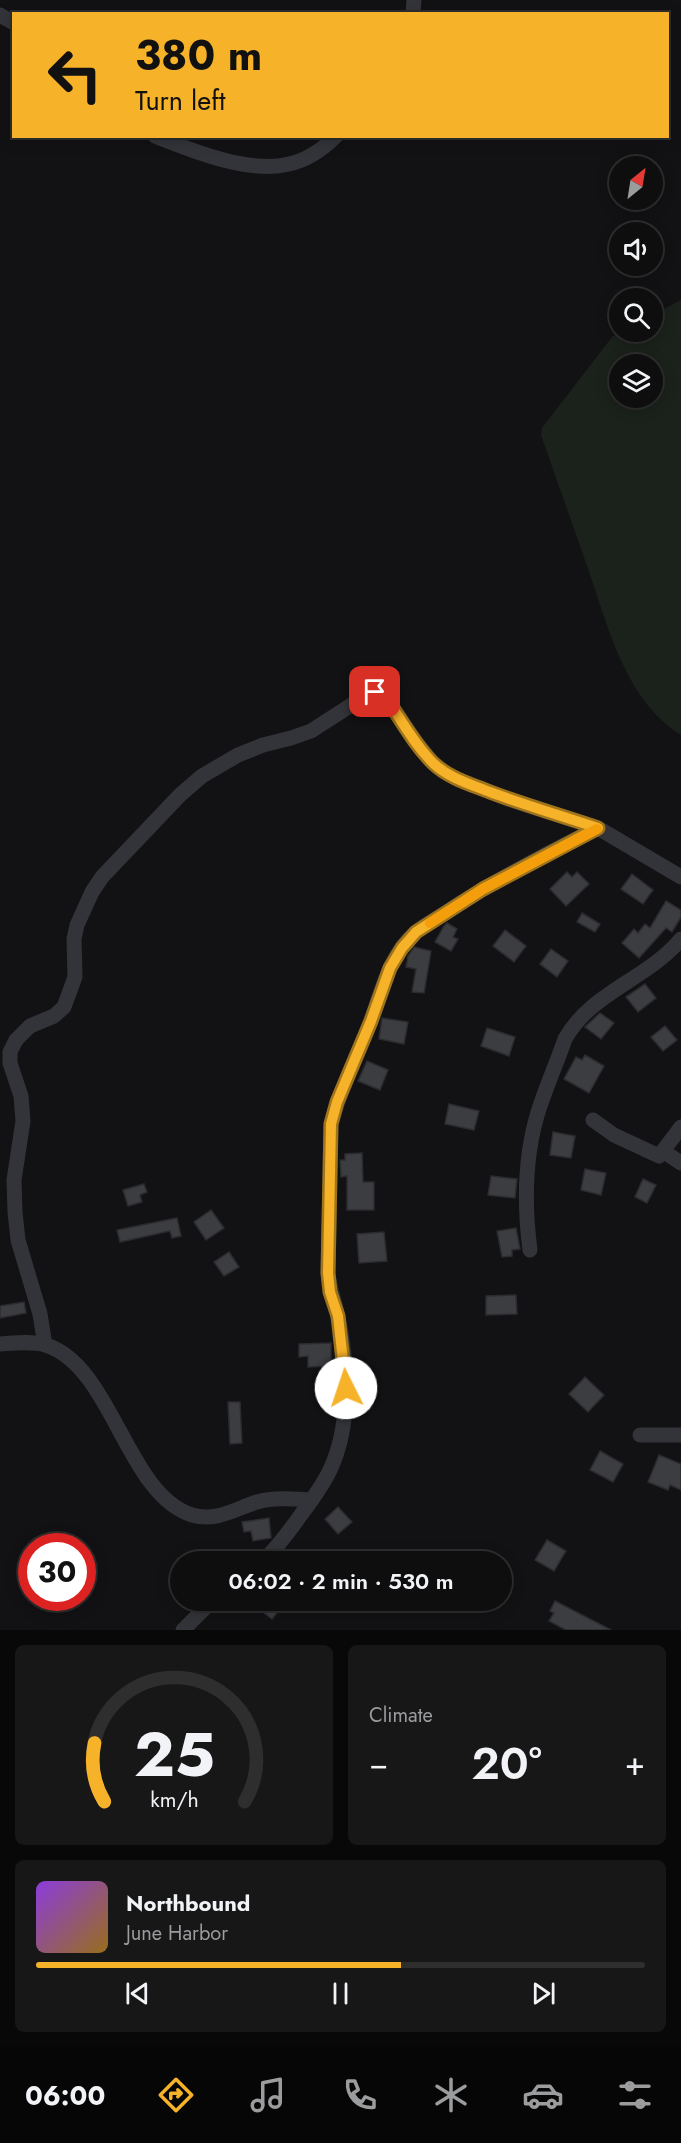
<!DOCTYPE html>
<html lang="en">
<head>
<meta charset="utf-8">
<style>
  body { margin:0; font-family:Jost,sans-serif; background:#171718; color:#f1f3f6; height:100vh; display:flex; flex-direction:column; font-size:22px; white-space:nowrap }
  * { box-sizing:border-box; margin:0 }
  p { font-size:20px; color:#9b9c9e }
  .icon { flex:none; width:33px; height:33px; fill:none; stroke:currentColor; stroke-width:2; stroke-linecap:round; stroke-linejoin:round }
  .map { position:relative; height:1630px; overflow:hidden }
  .side { display:flex; flex-direction:column; gap:15px; padding:15px; background:#080808; flex:1 }
  .side>* { flex:none }
  .banner { position:absolute; left:12px; top:12px; width:657px; height:126px; border-radius:0px; box-shadow:0 3px 15px #0003,0 0 0 2px #2e2e2f; background:#f6b228; color:#111; overflow:hidden }
  .needle { width:39px; rotate:30deg }
  .controls { position:absolute; left:609px; top:156px; display:grid; gap:12px }
  .controls a { display:grid; place-items:center; width:54px; height:54px; border-radius:50%; background:#0e0e0f; box-shadow:0 3px 15px #0003,0 0 0 2px #2e2e2f; font-size:30px }
  .speed { position:absolute; left:18px; top:1533px; display:flex; gap:12px; font-size:30px; font-weight:700; text-align:center }
  .speed>* { display:grid; place-content:center; width:78px; height:78px; border-radius:50%; background:#0e0e0f; box-shadow:0 3px 15px #0003,0 0 0 2px #2e2e2f; line-height:1 }
  .speed .limit { border:9px solid #d22; background:#fff; color:#111 }
  .pin { position:absolute; display:grid; place-items:center; width:51px; height:51px; color:#fff; margin:-26px; border-radius:12px; box-shadow:0 3px 9px #0006 }
  .me { position:absolute; width:66px; margin:-33px; rotate:356deg; stroke-linejoin:round; filter:drop-shadow(0 0 4px #0008) }
  .turn { display:flex; align-items:center; gap:21px; height:126px; padding:0 24px; font-size:27px }
  .turn .icon { width:78px; height:78px; stroke-width:2.5 }
  .turn b { display:block; font-size:42px; line-height:51px }
  .big { font-size:45px; font-weight:600; line-height:1.1 }
  .side .widget { flex:1; display:flex; flex-direction:column; justify-content:center; gap:9px; min-width:0; padding:0 21px; border-radius:9px; background:#171718 }
  .side .dial { align-items:center; gap:0 }
  .dial svg { height:156px; overflow:visible; fill:none; stroke:#2e2e2f; stroke-width:7; stroke-linecap:round; text-anchor:middle }
  .dial text { fill:#f1f3f6; stroke:none }
  .song { display:flex; align-items:center; gap:18px }
  .cover { width:72px; height:72px; border-radius:9px; background:linear-gradient(135deg,hsl(270 70% 55%),hsl(40 70% 35%)) }
  .played { height:6px; border-radius:3px; background:linear-gradient(90deg,#f6b228 60%,#2e2e2f 60%) }
  .keys { display:flex; justify-content:space-around; direction:ltr }
  .heat { display:flex; justify-content:space-between; align-items:center; font-size:33px; direction:ltr }
  .side .tiles { flex:1; display:grid; gap:15px; grid-template-columns:1fr 1fr }
  .widget:last-child { grid-column:span 2 }
  .trip { position:absolute; left:170px; top:1551px; width:342px; height:60px; border-radius:30px; background:#0e0e0f; box-shadow:0 3px 15px #0003,0 0 0 2px #2e2e2f; font-weight:600; line-height:60px; text-align:center }
  .tabs { display:flex; height:96px; justify-content:space-around; align-items:center; background:#060606; color:#9b9c9e }
  .tabs .icon { width:42px; height:42px }
  .tabs .selected { color:#f6b228 }
  .tabs b { font-size:27px; color:#f1f3f6 }
  .map>svg:first-child { display:block }
</style>
</head>
<body>
<div class="map">
<svg width="681" height="1630" viewBox="0 0 681 1630">
  <rect width="100%" height="100%" fill="#121214"/>
  <path fill="#1a221b" fill-rule="evenodd" d="M681,300v435c-57,-36 -73,-110 -94,-169 -15,-44 -31,-87 -46,-131l1,-7 70,-91 8,-5h32l1,-17zM620,364h32v34h-32z"/>
  <g fill="#3c3d41" stroke="#2c2c30" stroke-width="1.5">
    <polygon points="567,872 572,877 577,872 589,884 566,906 550,889"/>
    <polygon points="632,874 653,890 643,904 621,889"/>
    <polygon points="666,901 681,910 681,917 672,932 666,928 639,958 622,943 634,929 638,933 645,924 650,928"/>
    <polygon points="582,913 600,924 595,932 577,922"/>
    <polygon points="447,923 457,929 453,937 458,939 451,951 435,942 444,926"/>
    <polygon points="505,930 526,946 514,962 493,946"/>
    <polygon points="414,947 431,951 424,993 412,992 416,969 406,967 408,956"/>
    <polygon points="551,949 568,961 557,977 540,964"/>
    <polygon points="645,984 656,998 638,1012 626,997"/>
    <polygon points="600,1013 614,1023 601,1039 585,1027"/>
    <polygon points="382,1018 408,1022 404,1044 379,1039"/>
    <polygon points="665,1026 677,1040 663,1051 651,1037"/>
    <polygon points="487,1028 515,1037 509,1056 481,1046"/>
    <polygon points="585,1055 604,1066 589,1093 564,1079 576,1057 582,1060"/>
    <polygon points="367,1061 388,1070 380,1090 358,1081"/>
    <polygon points="449,1104 479,1111 474,1130 445,1124"/>
    <polygon points="553,1132 575,1136 571,1158 550,1155"/>
    <polygon points="362,1153 363,1182 374,1182 374,1210 347,1210 347,1176 341,1177 340,1160 345,1160 345,1154"/>
    <polygon points="585,1169 606,1173 601,1195 581,1190"/>
    <polygon points="491,1176 517,1179 515,1198 488,1195"/>
    <polygon points="643,1179 656,1185 647,1203 635,1197"/>
    <polygon points="144,1184 147,1192 140,1195 142,1202 128,1206 123,1190"/>
    <polygon points="211,1210 224,1228 206,1240 194,1222"/>
    <polygon points="177,1218 181,1236 172,1238 170,1231 120,1242 117,1230"/>
    <polygon points="516,1228 520,1249 512,1250 512,1256 502,1257 497,1231"/>
    <polygon points="384,1232 387,1261 359,1263 357,1234"/>
    <polygon points="229,1252 239,1267 224,1276 214,1262"/>
    <polygon points="516,1295 517,1314 486,1315 486,1296"/>
    <polygon points="24,1302 26,1313 0,1318 0,1306"/>
    <polygon points="331,1343 331,1366 308,1367 308,1356 299,1357 299,1344"/>
    <polygon points="585,1377 604,1395 588,1412 569,1394"/>
    <polygon points="228,1402 240,1402 242,1443 230,1444"/>
    <polygon points="600,1451 623,1464 613,1482 590,1470"/>
    <polygon points="659,1455 681,1464 681,1490 670,1485 668,1490 648,1482"/>
    <polygon points="338,1507 352,1522 338,1534 325,1519"/>
    <polygon points="269,1518 271,1538 253,1541 251,1531 244,1532 242,1522"/>
    <polygon points="547,1540 566,1551 554,1571 535,1560"/>
    <polygon points="243,1600 287,1600 272,1619 259,1609 257,1612"/>
    <polygon points="555,1601 611,1630 566,1630 549,1621 554,1613 550,1611"/>
  </g>
  <g fill="none" stroke-linecap="round" stroke-linejoin="round">
    <g stroke="#333439" stroke-width="15">
      <polyline points="413,14 414,0"/>
      <polyline points="0,15 14,23"/>
      <path d="M155,136c38,15 94,38 134,28 19,-4 34,-15 47,-28"/>
      <polyline points="593,1120 614,1135 659,1156 681,1127"/>
      <polyline points="663,1151 681,1163"/>
      <path d="M530,1250c-6,-46 -5,-97 9,-141 8,-24 18,-47 26,-70 26,-47 83,-60 116,-100"/>
      <path d="M0,1344c15,-1 31,-3 46,1 67,22 80,149 146,170 24,7 43,-6 65,-13 18,-5 37,-3 55,-2"/>
      <polyline points="45,1345 40,1314 18,1240 15,1212 14,1180 23,1121 21,1096 10,1063 10,1052 16,1040 30,1026 54,1016 64,1007 75,977 74,939 77,925 92,892 102,877 180,795 202,776 238,755 263,745 291,738 311,731 370,693 380,692 385,696 416,742 432,762 444,772 459,780 508,799 598,828 681,877"/>
      <polyline points="640,1435 681,1435"/>
      <path d="M262,1562c15,-14 26,-29 38,-46 11,-15 22,-29 30,-46 17,-36 18,-77 14,-116 -2,-12 -3,-25 -6,-36 -3,-17 -8,-27 -10,-45l3,-149c9,-36 27,-68 40,-103 11,-31 18,-66 45,-89 11,-9 26,-16 38,-25 46,-29 95,-55 144,-79"/>
      <polyline points="183,1630 213,1600"/>
    </g>
  </g>
  <g fill="none" stroke-linecap="round" stroke-linejoin="round">
    <defs>
      <path id="route" d="M346,1388l-8,-72 -8,-24 -2,-19 3,-149 6,-22 34,-81 19,-53 12,-20 14,-16 67,-43 115,-61c-36,-12 -73,-23 -108,-36 -20,-8 -41,-14 -57,-29 -19,-19 -33,-45 -48,-67l-5,-4h-5"/>
    </defs>
    <use href="#route" stroke="#a0741a" stroke-width="15"/>
    <use href="#route" stroke="#f6b228" stroke-width="10"/>
    <polyline stroke="#f59e0b" stroke-width="10" points="430,923 483,889 597,829"/>
  </g>
</svg>
<div class="controls">
<a><svg class="needle" viewBox="-14 -14 28 28"><path d="M0-13l5 13h-10z" fill="#e53935"/><path d="M0 13l5-13h-10z" fill="#9b9c9e"/></svg></a>
<a><svg class="icon" aria-label="sound" viewBox="0 0 24 24"><path d="M4 9h4l5-4v14l-5-4H4zM17 9q2 3 0 6"/></svg></a>
<a><svg class="icon" aria-label="search" viewBox="0 0 24 24"><circle cx="10" cy="10" r="6"/><path d="M15 15l6 6"/></svg></a>
<a><svg class="icon" aria-label="layers" viewBox="0 0 24 24"><path d="M12 4l9 5-9 5-9-5zM3 14l9 5 9-5"/></svg></a>
</div>
<div class="speed"><div class="limit">30</div></div>
<div class="pin" style="left:375px;top:692px;background:#d93025"><svg class="icon" aria-label="arrive" viewBox="0 0 24 24"><path d="M6 21V4h12l-3 4 3 4H6"/></svg></div>
<svg class="me" style="left:346px;top:1388px" viewBox="-20 -20 40 40"><circle r="19" fill="#fff"/><path d="M0-13L10 11 0 6-10 11z" fill="#f6b228"/></svg>
<div class="trip">06:02 · 2 min · 530 m</div>
<div class="banner">
<div class="turn"><svg class="icon" aria-label="left" viewBox="0 0 24 24"><path d="M17 20v-9H6M10 6l-5 5 5 5"/></svg><div><b>380 m</b>Turn left</div></div>
</div>
</div>
<section class="side">
<div class="tiles">
<div class="widget dial"><svg viewBox="0 0 100 80">
<path d="M14 69A42 42 0 1 1 86 69"/>
<path d="M14 69A42 42 0 0 1 9 39" stroke="#f6b228"/>
<text x="50" y="56" font-size="32" font-weight="700">25</text>
<text x="50" y="72" font-size="11">km/h</text>
</svg></div>
<div class="widget"><p>Climate</p>
<div class="heat"><a>−</a><b class="big">20°</b><a>+</a></div>
</div>
<div class="widget">
<div class="song"><i class="cover"></i><div><b>Northbound</b><p>June Harbor</p></div></div>
<div class="played"></div>
<div class="keys"><svg class="icon" aria-label="previous" viewBox="0 0 24 24"><path d="M18 5L8 12l10 7zM5 5v14"/></svg><svg class="icon" aria-label="pause" viewBox="0 0 24 24"><path d="M8 5v14M16 5v14"/></svg><svg class="icon" aria-label="next" viewBox="0 0 24 24"><path d="M6 5l10 7-10 7zM19 5v14"/></svg></div>
</div>
</div>
</section>
<nav class="tabs">
<b>06:00</b>
<svg class="icon selected" aria-label="directions" viewBox="0 0 24 24"><path d="M12 3l9 9-9 9-9-9zM9 14v-3h6M13 9l2 2-2 2"/></svg>
<svg class="icon" aria-label="music" viewBox="0 0 24 24"><path d="M9 18V5l10-2v13"/><circle cx="6" cy="18" r="3"/><circle cx="16" cy="16" r="3"/></svg>
<svg class="icon" aria-label="phone" viewBox="0 0 24 24"><path d="M5 4h4l2 5-3 2q2 4 5 5l2-3 5 2v4C11 20 4 13 5 4z"/></svg>
<svg class="icon" aria-label="climate" viewBox="0 0 24 24"><path d="M12 3v18M4 7l16 10M4 17L20 7"/></svg>
<svg class="icon" aria-label="car" viewBox="0 0 24 24"><path d="M5 17H2v-5l4-1 3-4h7l3 4 3 1v5h-3M9 17h6M6 11h13"/><circle cx="7" cy="17" r="2"/><circle cx="17" cy="17" r="2"/></svg>
<svg class="icon" aria-label="filters" viewBox="0 0 24 24"><path d="M4 7h16M4 17h16"/><circle cx="9" cy="7" r="2"/><circle cx="15" cy="17" r="2"/></svg>
</nav>
</body>
</html>
